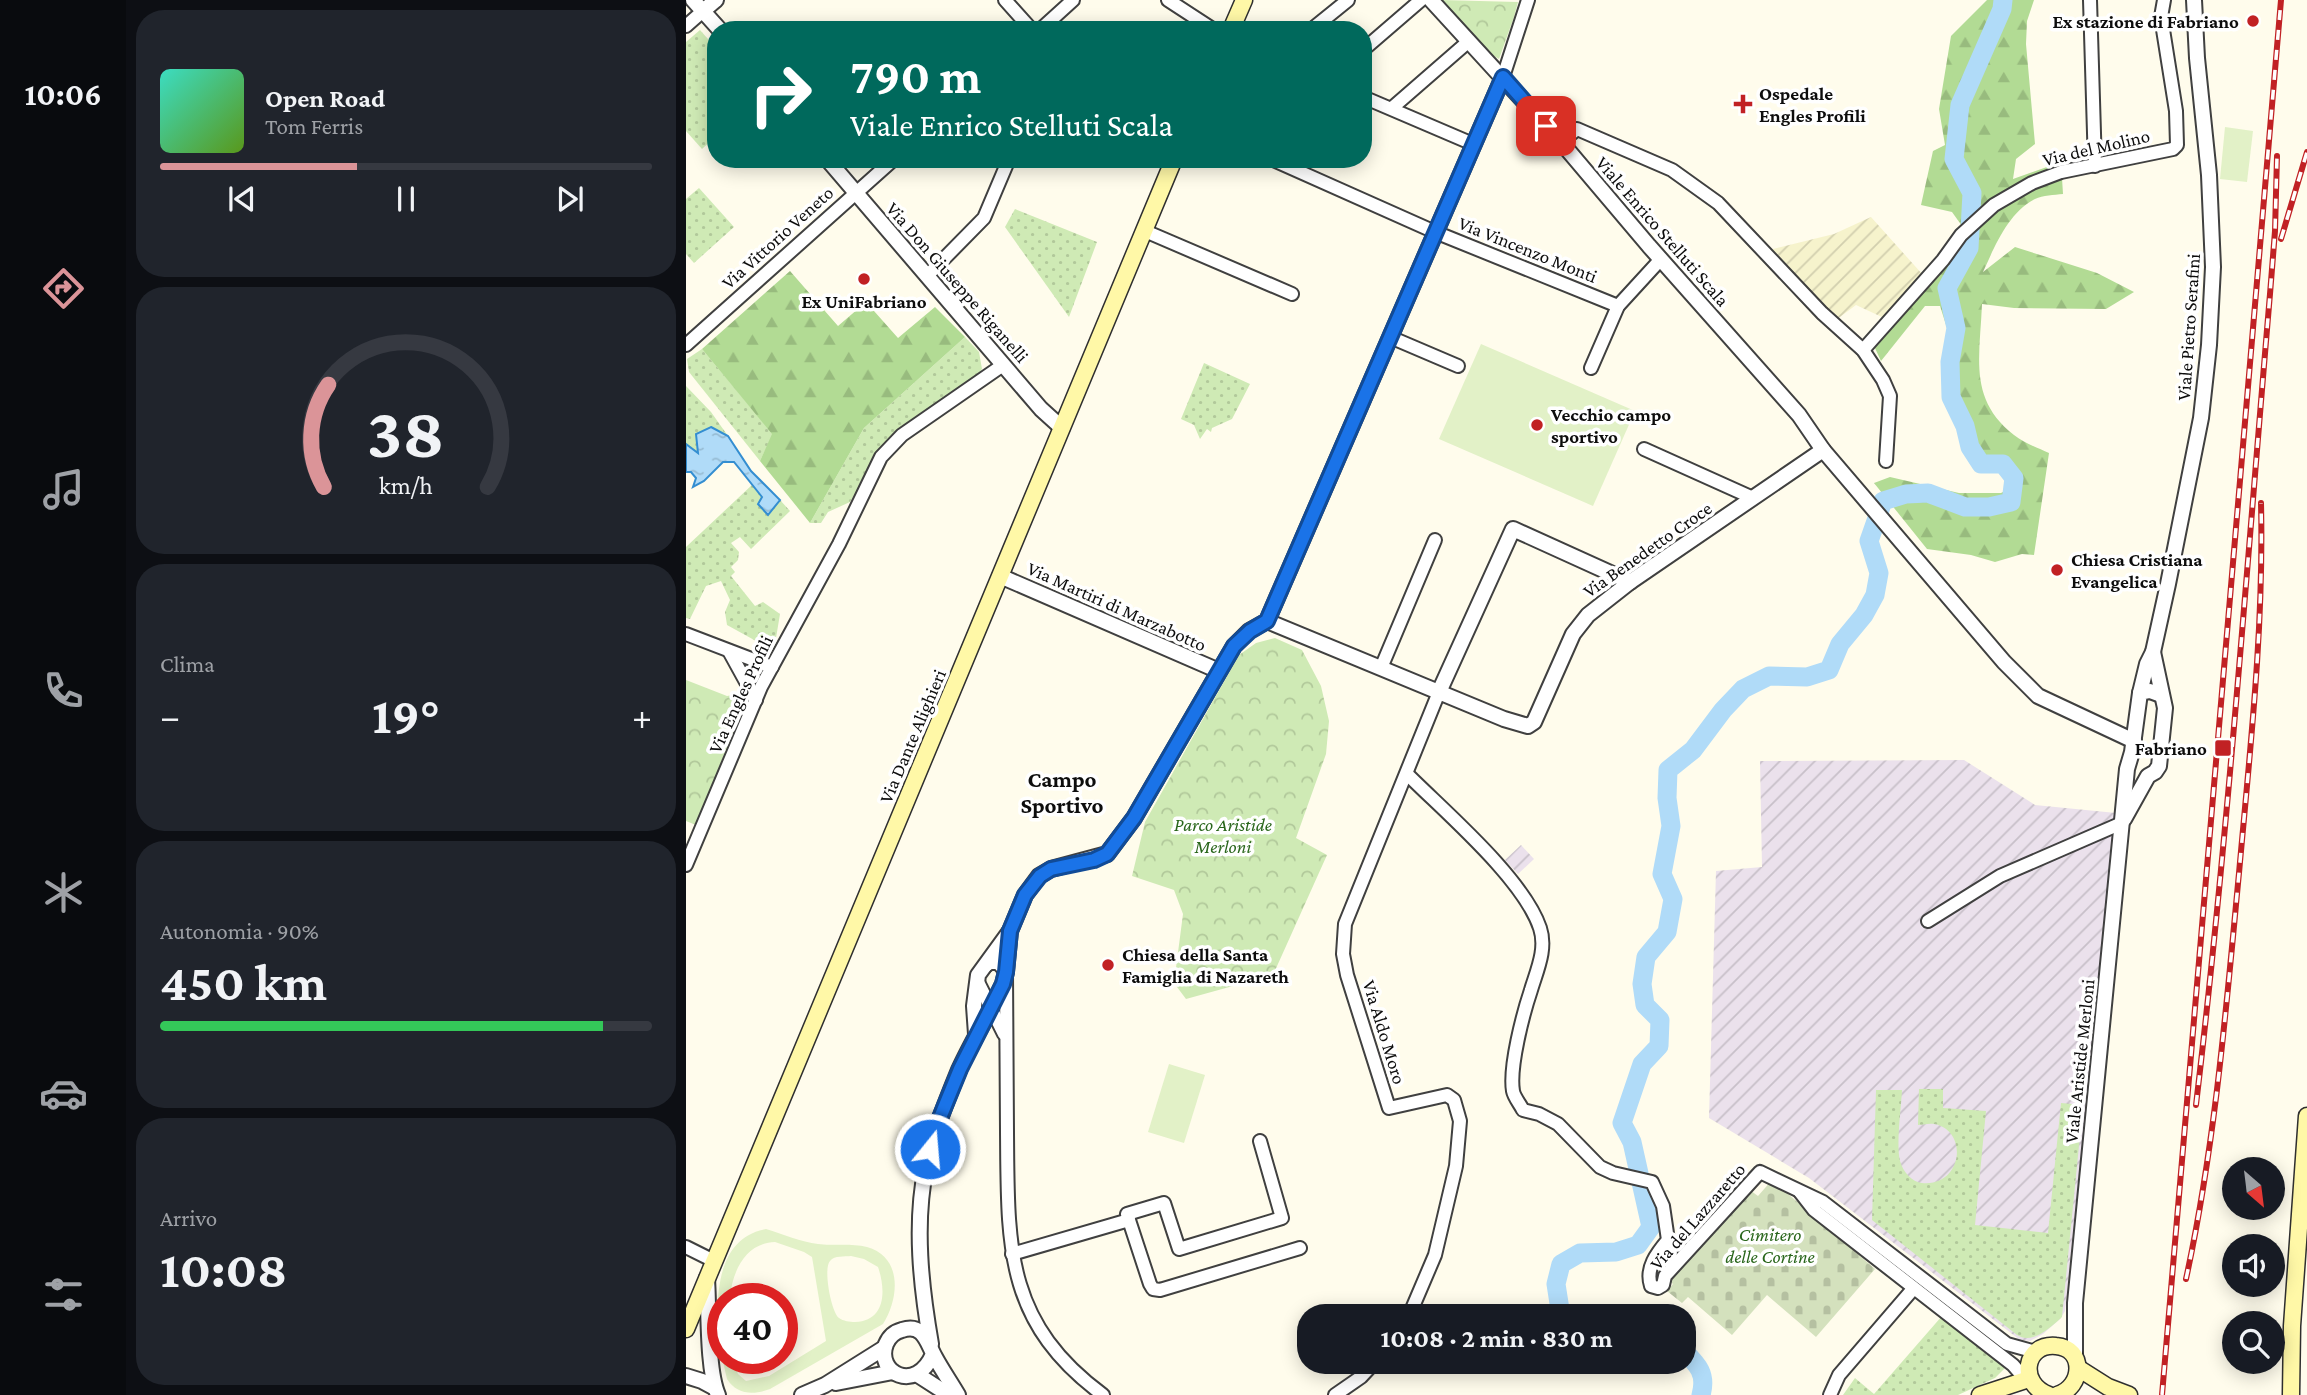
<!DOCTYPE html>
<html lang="it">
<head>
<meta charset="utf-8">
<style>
  body { margin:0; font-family:"Crimson Pro",serif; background:#20242c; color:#f1f3f6; height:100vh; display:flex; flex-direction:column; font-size:26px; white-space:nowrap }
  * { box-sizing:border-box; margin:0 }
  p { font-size:23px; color:#9ea1a6 }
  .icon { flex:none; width:38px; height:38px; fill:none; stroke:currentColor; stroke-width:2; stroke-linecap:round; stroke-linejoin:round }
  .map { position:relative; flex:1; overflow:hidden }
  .sheet { display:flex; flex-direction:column; gap:10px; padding:10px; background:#0d0f14; width:560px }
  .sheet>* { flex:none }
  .top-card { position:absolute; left:21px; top:21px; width:665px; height:147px; border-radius:28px; box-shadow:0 4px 18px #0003; background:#00695c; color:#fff; overflow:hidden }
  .needle { width:46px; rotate:152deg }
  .fabs { position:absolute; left:1536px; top:1157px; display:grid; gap:14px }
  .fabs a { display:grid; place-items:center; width:63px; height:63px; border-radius:50%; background:#171b24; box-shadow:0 4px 18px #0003; font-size:35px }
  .speed { position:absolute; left:21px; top:1283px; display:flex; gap:14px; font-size:35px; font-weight:700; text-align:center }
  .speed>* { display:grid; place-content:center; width:91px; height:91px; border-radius:50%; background:#171b24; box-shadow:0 4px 18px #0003; line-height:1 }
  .speed .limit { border:10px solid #d22; background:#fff; color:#111 }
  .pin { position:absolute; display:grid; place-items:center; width:60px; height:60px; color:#fff; margin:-30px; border-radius:14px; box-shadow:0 4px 10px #0006 }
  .me { position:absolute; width:77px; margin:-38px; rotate:17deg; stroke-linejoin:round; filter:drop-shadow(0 0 5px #0008) }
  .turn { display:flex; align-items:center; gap:24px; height:147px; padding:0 28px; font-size:32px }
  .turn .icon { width:91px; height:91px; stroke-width:2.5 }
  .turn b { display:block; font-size:49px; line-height:60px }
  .big { font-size:52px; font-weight:700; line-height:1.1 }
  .sheet .widget { flex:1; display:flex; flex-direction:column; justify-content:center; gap:10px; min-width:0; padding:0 24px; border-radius:28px; background:#20242c }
  .sheet .dial { align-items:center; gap:0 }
  .dial svg { height:182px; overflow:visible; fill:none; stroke:#363941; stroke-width:7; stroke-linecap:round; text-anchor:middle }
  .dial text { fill:#f1f3f6; stroke:none }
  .song { display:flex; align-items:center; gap:21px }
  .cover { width:84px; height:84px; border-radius:10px; background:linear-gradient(135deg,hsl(170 70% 55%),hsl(90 70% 35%)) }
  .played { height:7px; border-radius:4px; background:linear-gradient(90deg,#db9498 40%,#363941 40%) }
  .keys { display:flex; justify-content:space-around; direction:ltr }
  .heat { display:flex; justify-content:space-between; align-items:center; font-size:38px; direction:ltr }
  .charge { height:10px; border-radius:5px; background:linear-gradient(90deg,#34c759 90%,#363941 0) }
  .trip { position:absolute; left:611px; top:1304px; width:399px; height:70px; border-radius:28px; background:#171b24; box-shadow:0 4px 18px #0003; font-weight:700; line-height:70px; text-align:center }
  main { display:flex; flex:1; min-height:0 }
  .dock { display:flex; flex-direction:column; width:126px; justify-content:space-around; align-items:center; background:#090b0e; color:#9ea1a6 }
  .dock .icon { width:49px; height:49px }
  .dock .selected { color:#db9498 }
  .dock b { font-size:32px; color:#f1f3f6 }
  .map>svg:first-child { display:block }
</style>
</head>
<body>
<main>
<nav class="dock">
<b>10:06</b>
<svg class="icon selected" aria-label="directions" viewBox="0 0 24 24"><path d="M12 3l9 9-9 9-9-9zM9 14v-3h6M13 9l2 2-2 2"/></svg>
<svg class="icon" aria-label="music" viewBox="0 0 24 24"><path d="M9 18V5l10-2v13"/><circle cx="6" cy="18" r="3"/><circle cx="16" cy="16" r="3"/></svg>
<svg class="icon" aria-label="phone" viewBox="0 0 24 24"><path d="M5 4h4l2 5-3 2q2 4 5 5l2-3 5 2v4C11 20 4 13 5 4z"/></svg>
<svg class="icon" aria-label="climate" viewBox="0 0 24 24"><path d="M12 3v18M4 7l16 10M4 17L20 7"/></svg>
<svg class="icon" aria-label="car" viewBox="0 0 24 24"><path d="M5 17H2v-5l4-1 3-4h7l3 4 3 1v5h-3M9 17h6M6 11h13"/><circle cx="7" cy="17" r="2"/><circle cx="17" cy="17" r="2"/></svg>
<svg class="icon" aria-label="filters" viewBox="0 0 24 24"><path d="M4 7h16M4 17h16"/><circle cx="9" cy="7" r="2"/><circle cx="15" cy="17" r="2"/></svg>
</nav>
<section class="sheet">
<div class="widget">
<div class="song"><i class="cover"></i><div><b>Open Road</b><p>Tom Ferris</p></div></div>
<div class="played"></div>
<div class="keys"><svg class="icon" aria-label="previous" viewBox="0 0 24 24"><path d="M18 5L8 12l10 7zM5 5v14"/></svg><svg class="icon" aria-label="pause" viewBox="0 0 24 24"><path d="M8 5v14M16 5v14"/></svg><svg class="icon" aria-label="next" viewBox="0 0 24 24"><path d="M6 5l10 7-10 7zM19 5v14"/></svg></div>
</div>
<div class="widget dial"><svg viewBox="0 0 100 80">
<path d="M14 69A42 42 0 1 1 86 69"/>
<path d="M14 69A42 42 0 0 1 16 24" stroke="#db9498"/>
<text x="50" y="56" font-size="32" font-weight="700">38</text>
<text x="50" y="72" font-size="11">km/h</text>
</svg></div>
<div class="widget"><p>Clima</p>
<div class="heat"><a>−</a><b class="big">19°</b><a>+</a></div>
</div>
<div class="widget"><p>Autonomia · 90%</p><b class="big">450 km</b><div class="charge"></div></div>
<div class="widget"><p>Arrivo</p><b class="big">10:08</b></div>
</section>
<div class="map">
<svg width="1621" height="1395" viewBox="0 0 1621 1395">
  <defs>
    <pattern id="industrial-furrows" width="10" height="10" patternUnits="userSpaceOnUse" patternTransform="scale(1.75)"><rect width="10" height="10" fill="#ebe1ec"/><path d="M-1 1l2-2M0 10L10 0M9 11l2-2" fill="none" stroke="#c8c0c9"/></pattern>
    <pattern id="farmland-furrows" width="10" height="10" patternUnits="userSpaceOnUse" patternTransform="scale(1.75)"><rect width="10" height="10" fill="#f6f3cc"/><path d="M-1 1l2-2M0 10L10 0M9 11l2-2" fill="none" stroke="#d2cfae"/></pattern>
    <pattern id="grass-dots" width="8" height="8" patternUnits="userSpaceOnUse" patternTransform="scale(1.75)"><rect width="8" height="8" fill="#cfeab5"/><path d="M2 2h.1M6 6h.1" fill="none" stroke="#b1c89a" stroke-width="1.8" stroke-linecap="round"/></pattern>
    <pattern id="forest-firs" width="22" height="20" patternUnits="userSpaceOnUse" patternTransform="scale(1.75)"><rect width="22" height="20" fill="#b2db94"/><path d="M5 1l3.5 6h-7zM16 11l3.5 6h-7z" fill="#98bb7e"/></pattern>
    <pattern id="cemetery-stones" width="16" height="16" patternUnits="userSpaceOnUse" patternTransform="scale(1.75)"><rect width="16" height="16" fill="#d4e1bd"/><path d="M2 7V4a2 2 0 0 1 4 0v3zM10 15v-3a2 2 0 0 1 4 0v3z" fill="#b5c0a1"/></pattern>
    <pattern id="park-crowns" width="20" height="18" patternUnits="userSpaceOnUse" patternTransform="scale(1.75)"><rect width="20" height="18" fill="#cfeab5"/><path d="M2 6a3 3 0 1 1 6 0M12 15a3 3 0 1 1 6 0" fill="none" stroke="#b1c89a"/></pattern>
    <pattern id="water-ripples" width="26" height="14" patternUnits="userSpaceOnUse" patternTransform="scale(1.75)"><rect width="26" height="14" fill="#b0dbf8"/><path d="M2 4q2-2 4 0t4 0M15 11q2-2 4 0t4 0" fill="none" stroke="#96bbd3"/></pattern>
  </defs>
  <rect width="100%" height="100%" fill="#fffcec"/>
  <g fill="url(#industrial-furrows)">
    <polygon points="1278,760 1349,805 1430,813 1379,1311 1374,1319 1357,1334 1344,1341 1334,1340 1123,1178 1023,1118 1030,871 1076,867 1074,761"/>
    <polygon points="835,845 848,859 832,874 819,860"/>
  </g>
  <polygon fill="url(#farmland-furrows)" points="1185,217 1237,275 1198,318 1170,305 1150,320 1083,250 1148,234"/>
  <g fill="url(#grass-dots)">
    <polygon points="14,30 30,48 30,136 16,149 0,131 0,42"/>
    <polygon points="13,188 48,227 8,263 0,254 0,199"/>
    <polygon points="329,209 411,242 383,317 319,227"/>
    <polygon points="279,337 293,352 296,369 289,378 196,446 164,502 142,512 135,523 124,523 178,428"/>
    <polygon points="16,349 87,434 74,461 3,372 1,359"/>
    <polygon points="518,363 564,384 546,419 526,428 525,432 521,429 514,439 508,425 495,419"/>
    <polygon points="0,386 25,412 42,436 25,427 12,454 0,444"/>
    <polygon points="67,484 77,497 82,515 94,500 104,511 65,549 54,537 45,543 53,552 52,560 45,567 49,572 45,576 69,606 77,602 94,614 89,644 79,656 68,651 70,641 41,625 39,612 44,600 35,581 20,586 4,619 0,618 0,547"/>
    <path d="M1233,1089h24v19l43,3 -11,114 73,8 13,-130 22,2 -21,212c-12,11 -30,28 -45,18l-145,-115 4,-130h26c-1,19 -6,55 -2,71 3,11 12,21 22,22 41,4 47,-53 12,-59 -5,-1 -12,1 -16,1z"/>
    <polygon points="1256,1316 1320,1367 1309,1378 1272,1395 1157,1395 1169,1378 1188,1394"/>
  </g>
  <g fill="url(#forest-firs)">
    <path d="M1301,0h47l-7,21 -1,23 9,100 -19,15 -3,20 48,-17 2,32c-9,1 -20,1 -28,5 -27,14 -40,47 -52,73l32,-25 82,26 37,19 -28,17 -92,-1 -32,-4c-2,53 -14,95 32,131 10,8 24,13 35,18l-15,102 -12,-1 -27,8 -24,-7 -44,-6 -53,-66 16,-6 69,16h42l21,-12 -25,-10 -27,-7 -13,-76 -2,-35 -15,-47h-15l-44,55 -7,-15 16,-20 48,-49 24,-31v-20l-10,-14 -31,-7 12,-54 12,-6 -6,-36 12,-73z"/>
    <polygon points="104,271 152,326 180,302 212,338 249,307 279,337 178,428 124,523 74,461 86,434 16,349"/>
  </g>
  <polygon fill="url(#cemetery-stones)" points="1086,1180 1189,1269 1130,1337 1081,1295 1046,1335 1002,1297 996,1303 981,1291 987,1284 982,1279 1061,1188 1072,1196"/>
  <g fill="url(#park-crowns)">
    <polygon points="755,0 832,2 828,17 813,59 798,50"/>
    <polygon points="589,638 616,650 635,686 643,721 640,754 610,838 641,855 587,975 500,999 488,983 497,914 488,890 446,876 459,822 553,655 570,643"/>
    <polygon points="0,680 41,696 63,692 10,825 0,821"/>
  </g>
  <g fill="#e2f1c7" fill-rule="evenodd">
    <polygon points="1539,127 1567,131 1561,182 1534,179"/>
    <polygon points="795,344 949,411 907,506 753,439"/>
    <polygon points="483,1064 519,1075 498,1143 462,1132"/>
    <path d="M80,1229c17,5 35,13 52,15 17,2 33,-1 49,3 36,10 32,52 16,77l-113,65c-16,6 -33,6 -43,-10 -11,-45 -24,-139 39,-150zM89,1242l29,10 8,5 14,84 -57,35 -23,5 -8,-7 -6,-16h-9v-60h7c2,-26 15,-55 45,-56zM165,1256l13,3 14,8c8,23 8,54 -23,55 -5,0 -12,-1 -16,-4 -8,-6 -16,-50 -9,-57 5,-6 14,-4 21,-5z"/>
  </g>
  <polygon fill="url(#water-ripples)" stroke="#348ed1" stroke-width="2" points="25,427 42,436 65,471 94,500 82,515 72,504 76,497 48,462 37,462 18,481 7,487 10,478 5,472 0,472 0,444 12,453 10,434"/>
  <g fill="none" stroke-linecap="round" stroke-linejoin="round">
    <g stroke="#b0dbf8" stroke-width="19">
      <polyline points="875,1316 870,1284 875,1264 894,1253 930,1252 952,1245 965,1227 946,1142 936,1123 956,1064 973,1046 974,1020 959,1005 956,984 960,957 981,932 987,899 976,874 985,826 981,798 982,770 1007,750 1037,710 1057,689 1083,676 1121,677 1143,670 1154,644 1178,615 1189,595 1193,573 1183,541 1197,501 1220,494 1242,493 1279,507 1303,507 1325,502 1328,478 1317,464 1295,464 1284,447 1279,426 1265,397 1264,362 1270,328 1261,288 1283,248 1286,193 1268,159 1274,105 1316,9 1317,0"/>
      <path d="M998,1351c14,14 23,23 17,44"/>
      <polyline points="923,1362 929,1362"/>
    </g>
    <defs>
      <g id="minor">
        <polyline points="319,0 346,30"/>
        <polyline points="482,0 528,30"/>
        <polyline points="1404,0 1409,166"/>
        <polyline points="0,26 17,11"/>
        <polyline points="354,30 387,0"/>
        <polyline points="625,30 662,0"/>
        <polyline points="677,50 735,0"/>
        <polyline points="817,77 842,0"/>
        <polyline points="677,97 787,144"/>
        <polyline points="706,108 783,41"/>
        <polyline points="875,142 891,129 986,170 1032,203 1136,313 1177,350 1197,380 1204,396 1200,461"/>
        <polyline points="585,159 749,232 932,306"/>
        <polyline points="459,231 606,294"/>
        <polyline points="241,276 298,218 323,159"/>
        <polyline points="704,337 772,366"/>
        <polyline points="0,345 208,159"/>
        <polyline points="1177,350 1257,260 1275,235 1308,205 1346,183 1375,172 1487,149 1491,145 1490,111 1475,17 1478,0"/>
        <polyline points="905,368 932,306 975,259"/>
        <polyline points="958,449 1067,498"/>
        <polyline points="0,634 86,667"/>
        <polyline points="43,651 70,700"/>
        <polyline points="695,668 749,540"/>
        <path d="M721,774c38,38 116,104 133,154 7,21 -3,42 -9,62 -8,24 -22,77 -18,101 1,6 7,13 10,19l16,4 19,10 42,43 13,6 39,9 11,24 5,34c-11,13 -23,28 -17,46l7,2 5,-3 2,-9 95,-104 63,30 184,142 29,8"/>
        <polyline points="0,865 75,687 153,544 195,457 216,435 317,365"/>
        <polyline points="1242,921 1314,876 1436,823"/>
        <path d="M298,967l6,-4h8l8,9c0,53 1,107 1,160 1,113 -3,190 96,263"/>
        <polyline points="292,982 318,1034"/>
        <polyline points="574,1141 596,1218 493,1249 478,1203 441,1214 464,1284 467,1289 474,1290 614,1248"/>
        <polyline points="1114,1192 1128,1210 1327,1365 1340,1380"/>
        <polyline points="0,1247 28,1261"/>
        <polyline points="326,1254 443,1220"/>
        <polyline points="723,1316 749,1255 770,1166 774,1121 768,1100 761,1095 703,1108 661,975 657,954 659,924 753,692"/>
        <polyline points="649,1395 675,1377 689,1362"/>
        <polyline points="1144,1395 1153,1375 1227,1289"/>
      </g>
      <g id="tertiary">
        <polyline points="7,0 34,30"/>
        <polyline points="745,0 875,142 963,246 1113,415 1137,450 1318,662 1352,696 1448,741"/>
        <polyline points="17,11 30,0"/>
        <polyline points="141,159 355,409 376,428"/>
        <polyline points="314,576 533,671"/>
        <polyline points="581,621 818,719 842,726 848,722 887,634 902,615 944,582 1137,450"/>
        <polyline points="753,692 827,529 944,582"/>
        <polyline points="1454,693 1461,664 1467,652 1482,584 1515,418 1523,345 1527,267 1523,175 1511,58 1508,0"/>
        <polyline points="1438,819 1462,776 1469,772 1473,766 1479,708 1467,652"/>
        <polyline points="290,1034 288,1006 292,975 324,931"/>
        <path d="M21,1278c2,30 0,92 11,117"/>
        <path d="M245,1344c-10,-57 -17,-120 -5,-177 7,-33 20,-65 33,-97 13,-29 31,-57 44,-86l3,-12 4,-41 15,-36 14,-19 12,-7 56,-15 27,-36 100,-172 15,-15 18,-10 236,-544"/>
        <path d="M247,1354c-17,40 -58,19 -47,-10 3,-7 8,-12 16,-14 22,-7 25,13 33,27 7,13 16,26 23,38"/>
        <polyline points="1389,1358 1389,1303 1441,769 1446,752 1454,693 1464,691 1475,695"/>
        <polyline points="232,1375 263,1395"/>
        <polyline points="0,1376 16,1381 29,1388"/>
        <polyline points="150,1383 207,1372"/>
        <polyline points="116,1395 139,1385 198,1348"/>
      </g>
      <g id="secondary">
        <polyline points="545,30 558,0"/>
        <polyline points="0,1329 488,159"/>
        <polyline points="1392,1368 1422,1387 1443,1395"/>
        <polyline points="1294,1395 1343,1379"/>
        <path d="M1363,1395c-31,-11 -25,-52 7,-49 29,2 28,41 1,49"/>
        <polyline points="1605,1395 1606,1326 1621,1116"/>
      </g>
    </defs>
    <use href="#minor" stroke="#404040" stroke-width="16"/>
    <use href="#tertiary" stroke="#404040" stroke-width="18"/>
    <use href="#secondary" stroke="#2f2f2f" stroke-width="19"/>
    <use href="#minor" stroke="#fff" stroke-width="12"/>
    <use href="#tertiary" stroke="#fff" stroke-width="14"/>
    <use href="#secondary" stroke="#fff8a7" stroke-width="16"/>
    <defs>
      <g id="rail">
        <polyline points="1595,239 1621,152"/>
        <path d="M1510,1105c32,-270 51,-541 74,-811l5,-63 2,-75"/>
        <path d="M1500,1279c29,-134 40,-269 53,-406 11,-123 25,-246 22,-370"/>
        <polyline points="1476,1395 1595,0"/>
      </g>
    </defs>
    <use href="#rail" stroke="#c12124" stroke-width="6"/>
    <use href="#rail" stroke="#fff" stroke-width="3.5" stroke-dasharray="10" stroke-linecap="butt"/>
  </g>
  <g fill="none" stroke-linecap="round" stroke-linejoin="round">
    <defs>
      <polyline id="route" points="244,1149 249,1130 274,1069 317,984 320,972 324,931 339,895 354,876 365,869 408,860 421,854 448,818 548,646 564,631 581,621 817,77 860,126"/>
    </defs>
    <use href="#route" stroke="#114b97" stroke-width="18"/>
    <use href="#route" stroke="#1a73e8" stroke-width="12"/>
  </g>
  <g fill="#c12124" stroke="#fff" stroke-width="2.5">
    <circle cx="1567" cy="21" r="7"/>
    <path d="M1053.5 93.5h7v7h7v7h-7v7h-7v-7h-7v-7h7z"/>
    <circle cx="178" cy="279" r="7"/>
    <circle cx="851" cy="425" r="7"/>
    <circle cx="1371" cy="570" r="7"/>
    <rect x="1528" y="739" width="18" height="18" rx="3.5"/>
    <circle cx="422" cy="965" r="7"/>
  </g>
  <g text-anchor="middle" stroke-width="7" stroke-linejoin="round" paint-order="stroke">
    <g font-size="19" font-weight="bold" fill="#0d0d0d" stroke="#fff" text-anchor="start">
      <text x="1553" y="28" text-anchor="end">Ex stazione di Fabriano</text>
      <text x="1073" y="100">Ospedale<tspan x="1073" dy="22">Engles Profili</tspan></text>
      <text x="178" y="308" text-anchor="middle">Ex UniFabriano</text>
      <text x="865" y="421">Vecchio campo<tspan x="865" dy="22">sportivo</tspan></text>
      <text x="1385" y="566">Chiesa Cristiana<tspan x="1385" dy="22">Evangelica</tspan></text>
      <text x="1521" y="755" text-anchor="end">Fabriano</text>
      <text x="436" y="961">Chiesa della Santa<tspan x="436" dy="22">Famiglia di Nazareth</tspan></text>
    </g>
    <g font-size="19" fill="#0d0d0d" stroke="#fff">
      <text transform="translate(1410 147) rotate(-13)" y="7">Via del Molino</text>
      <text transform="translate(977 231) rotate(49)" y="7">Viale Enrico Stelluti Scala</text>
      <text transform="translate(91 237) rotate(-42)" y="7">Via Vittorio Veneto</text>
      <text transform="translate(842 249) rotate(22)" y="7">Via Vincenzo Monti</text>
      <text transform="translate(272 282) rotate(49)" y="7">Via Don Giuseppe Riganelli</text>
      <text transform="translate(1502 327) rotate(-86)" y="7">Viale Pietro Serafini</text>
      <text transform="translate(961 549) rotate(-35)" y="7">Via Benedetto Croce</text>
      <text transform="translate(431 606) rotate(24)" y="7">Via Martiri di Marzabotto</text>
      <text transform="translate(54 694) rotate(-65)" y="7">Via Engles Profili</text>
      <text transform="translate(226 736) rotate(-67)" y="7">Via Dante Alighieri</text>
      <text transform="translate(699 1032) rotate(73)" y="7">Via Aldo Moro</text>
      <text transform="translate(1393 1061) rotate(-84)" y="7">Viale Aristide Merloni</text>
      <text transform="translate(1011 1216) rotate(-49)" y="7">Via del Lazzaretto</text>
    </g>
    <g font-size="19" font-style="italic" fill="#29661b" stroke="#fff">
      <text x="537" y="831">Parco Aristide<tspan x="537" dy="22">Merloni</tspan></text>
      <text x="1084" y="1241">Cimitero<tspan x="1084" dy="22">delle Cortine</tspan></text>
    </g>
    <g font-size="23" font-weight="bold" fill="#0d0d0d" stroke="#fff">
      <text x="376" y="787">Campo<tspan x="376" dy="26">Sportivo</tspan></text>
    </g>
  </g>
</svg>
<div class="fabs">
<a><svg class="needle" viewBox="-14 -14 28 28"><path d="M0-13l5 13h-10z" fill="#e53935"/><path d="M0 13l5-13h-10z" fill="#9ea1a6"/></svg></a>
<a><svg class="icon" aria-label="sound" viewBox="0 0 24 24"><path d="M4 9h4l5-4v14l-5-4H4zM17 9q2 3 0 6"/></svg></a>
<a><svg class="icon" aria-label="search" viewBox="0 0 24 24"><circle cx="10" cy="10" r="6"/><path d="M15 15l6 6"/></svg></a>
</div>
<div class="speed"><div class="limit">40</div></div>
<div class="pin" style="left:860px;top:126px;background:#d93025"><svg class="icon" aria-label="arrive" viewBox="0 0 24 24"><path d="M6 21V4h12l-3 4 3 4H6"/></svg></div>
<svg class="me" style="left:244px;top:1149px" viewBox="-20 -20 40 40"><circle r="17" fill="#1a73e8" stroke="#fff" stroke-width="3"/><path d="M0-11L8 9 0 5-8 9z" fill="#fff"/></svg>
<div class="trip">10:08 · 2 min · 830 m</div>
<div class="top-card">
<div class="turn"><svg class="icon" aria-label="right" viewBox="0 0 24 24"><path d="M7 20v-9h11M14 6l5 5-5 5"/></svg><div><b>790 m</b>Viale Enrico Stelluti Scala</div></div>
</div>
</div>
</main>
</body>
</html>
